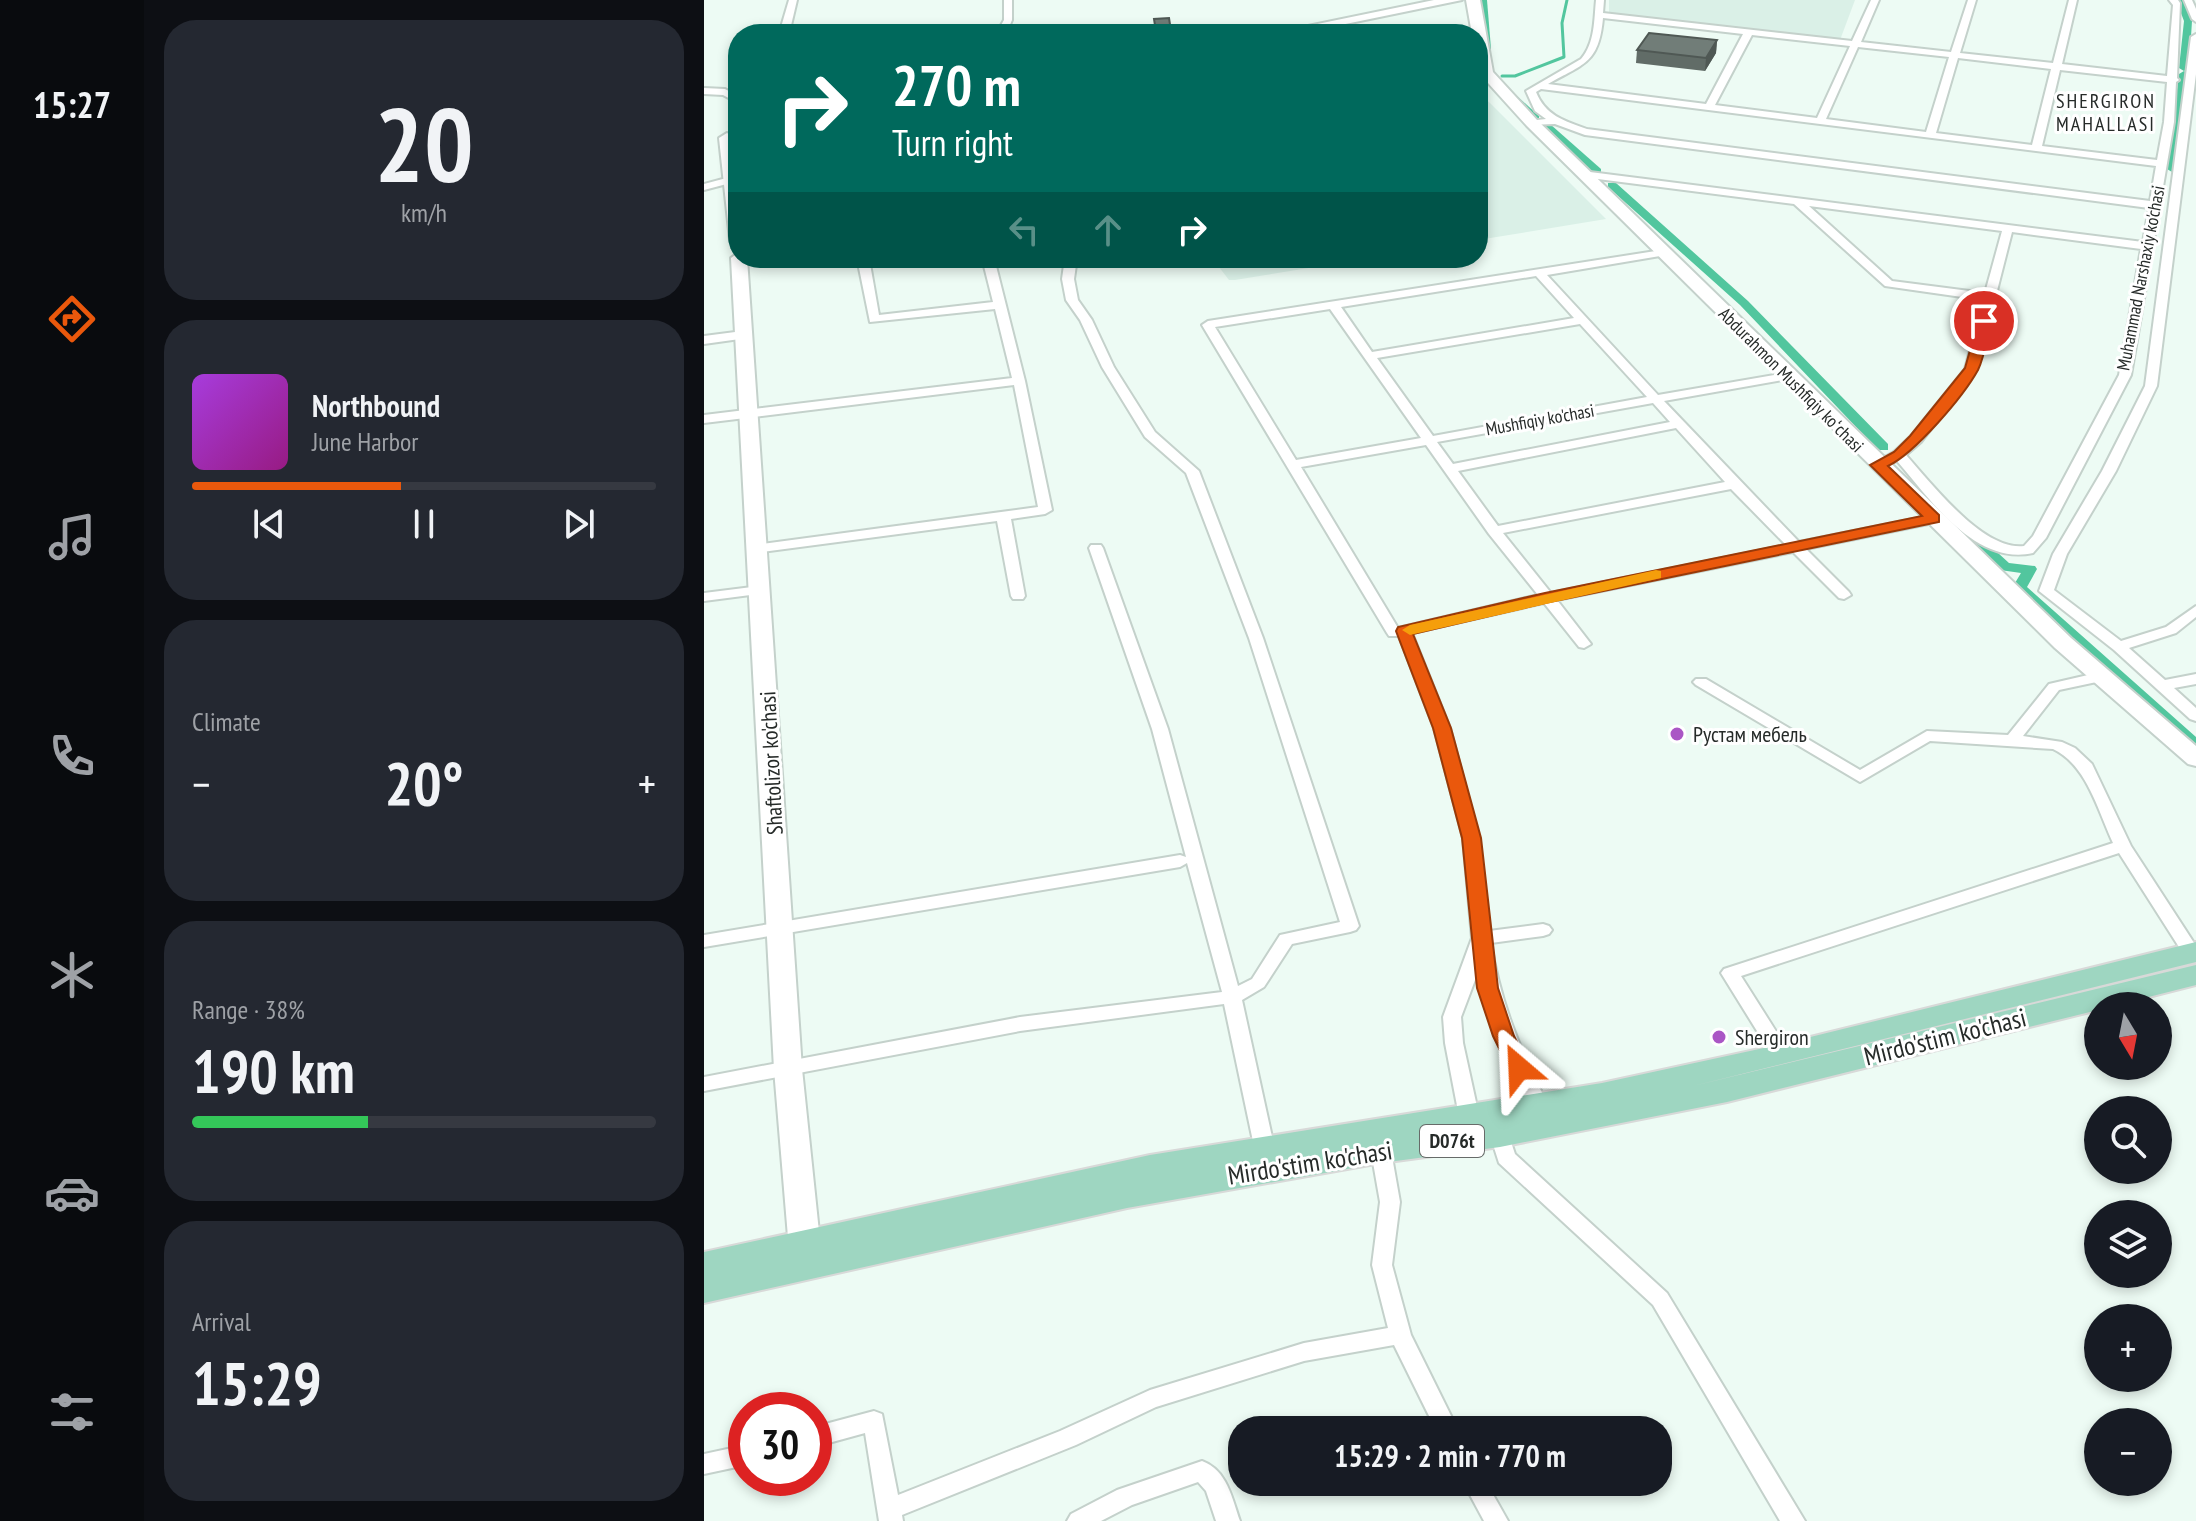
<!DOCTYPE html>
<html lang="en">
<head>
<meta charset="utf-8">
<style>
  body { margin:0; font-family:"PT Sans Narrow",sans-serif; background:#242831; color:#f1f3f6; height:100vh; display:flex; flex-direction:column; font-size:30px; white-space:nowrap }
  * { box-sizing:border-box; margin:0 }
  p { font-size:26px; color:#9ea1a6 }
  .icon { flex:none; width:44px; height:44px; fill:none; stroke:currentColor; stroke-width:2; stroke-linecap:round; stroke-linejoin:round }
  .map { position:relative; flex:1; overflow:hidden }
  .panel { display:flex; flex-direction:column; gap:20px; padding:20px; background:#0d0f14; width:560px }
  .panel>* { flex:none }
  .banner { position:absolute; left:24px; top:24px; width:760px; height:244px; border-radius:32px; box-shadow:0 4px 12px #0003; background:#00695c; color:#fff; overflow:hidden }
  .needle { width:52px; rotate:170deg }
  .controls { position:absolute; left:1380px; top:992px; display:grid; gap:16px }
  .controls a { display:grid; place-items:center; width:88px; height:88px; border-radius:50%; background:#171b24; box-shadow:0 4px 12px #0003; font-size:40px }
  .speed { position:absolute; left:24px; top:1392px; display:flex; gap:16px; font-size:40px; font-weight:700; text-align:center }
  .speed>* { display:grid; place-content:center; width:104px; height:104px; border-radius:50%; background:#171b24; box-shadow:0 4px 12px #0003; line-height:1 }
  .speed .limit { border:12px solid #d22; background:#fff; color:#111 }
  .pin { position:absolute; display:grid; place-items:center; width:68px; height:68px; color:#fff; margin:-34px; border:4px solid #fff; border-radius:50%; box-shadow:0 2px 8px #0007 }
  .me { position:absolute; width:88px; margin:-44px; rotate:334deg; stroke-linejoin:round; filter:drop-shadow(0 0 6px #0008) }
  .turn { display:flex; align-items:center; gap:28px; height:168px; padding:0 32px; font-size:36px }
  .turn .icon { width:104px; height:104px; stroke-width:2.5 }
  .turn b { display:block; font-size:56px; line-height:68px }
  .lanes { display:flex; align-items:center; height:76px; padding:0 32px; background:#0003; justify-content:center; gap:40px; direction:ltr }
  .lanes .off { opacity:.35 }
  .big { font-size:60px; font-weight:800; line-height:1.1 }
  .panel .card { flex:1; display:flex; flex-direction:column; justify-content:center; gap:12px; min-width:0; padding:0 28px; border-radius:32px; background:#242831 }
  .panel .dial { align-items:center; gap:0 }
  .dial b { font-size:104px; line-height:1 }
  .song { display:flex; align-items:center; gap:24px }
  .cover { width:96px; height:96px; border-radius:12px; background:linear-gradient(135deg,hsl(280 70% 55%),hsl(310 70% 35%)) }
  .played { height:8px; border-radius:4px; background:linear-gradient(90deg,#ea580c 45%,#363941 45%) }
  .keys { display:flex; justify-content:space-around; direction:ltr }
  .heat { display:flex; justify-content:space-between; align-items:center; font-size:44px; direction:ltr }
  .charge { height:12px; border-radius:6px; background:linear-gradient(90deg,#34c759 38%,#363941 0) }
  .trip { position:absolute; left:524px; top:1416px; width:444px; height:80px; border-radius:32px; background:#171b24; box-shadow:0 4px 12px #0003; font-weight:800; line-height:80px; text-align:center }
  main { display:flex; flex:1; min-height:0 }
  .tab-bar { display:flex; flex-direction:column; width:144px; justify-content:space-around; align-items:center; background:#090b0e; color:#9ea1a6 }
  .tab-bar .icon { width:56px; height:56px }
  .tab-bar .on { color:#ea580c }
  .tab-bar b { font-size:36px; color:#f1f3f6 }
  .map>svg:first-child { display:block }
</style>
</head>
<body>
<main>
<nav class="tab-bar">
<b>15:27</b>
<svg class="icon on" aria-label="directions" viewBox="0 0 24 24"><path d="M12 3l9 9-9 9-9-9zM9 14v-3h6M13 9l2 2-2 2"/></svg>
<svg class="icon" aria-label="music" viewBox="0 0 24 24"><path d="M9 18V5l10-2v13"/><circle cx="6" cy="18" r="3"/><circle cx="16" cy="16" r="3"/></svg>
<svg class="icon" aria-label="phone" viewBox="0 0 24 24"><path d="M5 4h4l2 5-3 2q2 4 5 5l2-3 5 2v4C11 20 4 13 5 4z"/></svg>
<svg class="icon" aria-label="climate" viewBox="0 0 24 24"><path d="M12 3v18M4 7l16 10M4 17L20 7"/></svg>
<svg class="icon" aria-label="car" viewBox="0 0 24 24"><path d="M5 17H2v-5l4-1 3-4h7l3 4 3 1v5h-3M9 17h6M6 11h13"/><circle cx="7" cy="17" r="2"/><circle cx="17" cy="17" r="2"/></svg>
<svg class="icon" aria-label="filters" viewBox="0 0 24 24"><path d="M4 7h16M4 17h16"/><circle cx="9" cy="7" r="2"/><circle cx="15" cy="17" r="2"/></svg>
</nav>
<section class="panel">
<div class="card dial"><b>20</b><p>km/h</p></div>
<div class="card">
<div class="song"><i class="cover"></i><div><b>Northbound</b><p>June Harbor</p></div></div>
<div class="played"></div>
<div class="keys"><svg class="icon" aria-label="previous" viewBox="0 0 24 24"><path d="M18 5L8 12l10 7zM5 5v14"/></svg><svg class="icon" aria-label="pause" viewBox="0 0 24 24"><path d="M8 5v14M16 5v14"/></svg><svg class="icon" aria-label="next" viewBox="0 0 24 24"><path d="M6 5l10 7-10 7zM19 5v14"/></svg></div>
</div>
<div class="card"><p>Climate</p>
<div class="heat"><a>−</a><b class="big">20°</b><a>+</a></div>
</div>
<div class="card"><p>Range · 38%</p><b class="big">190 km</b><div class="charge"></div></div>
<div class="card"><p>Arrival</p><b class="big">15:29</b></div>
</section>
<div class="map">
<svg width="1492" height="1521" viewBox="0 0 1492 1521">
  <rect width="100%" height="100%" fill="#edfbf4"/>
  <g fill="#daf0e7">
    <polygon points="905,0 1151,0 1136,40 905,13"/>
    <polygon points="774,92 787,104 902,219 774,240"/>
    <polygon points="508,258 666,258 531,280 525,280"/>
  </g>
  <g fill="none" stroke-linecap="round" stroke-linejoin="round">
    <polyline stroke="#52c69e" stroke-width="3" points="798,76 811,76 860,57 858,23 863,0"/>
    <g fill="#52c69e" fill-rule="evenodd">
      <polygon points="775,0 783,0 787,49 782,52 777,49"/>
      <polygon points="1472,0 1480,0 1488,21 1485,68 1480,71 1475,68 1480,21"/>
      <polygon points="1480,71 1485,74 1473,169 1468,172 1463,169 1475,74"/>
      <polygon points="807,96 813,96 835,116 835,120 829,120 807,100"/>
      <polygon points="838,124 846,124 897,169 897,173 889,173 838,128"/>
      <polygon points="904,183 912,183 1044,301 1184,444 1184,450 1174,450 1036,305 904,187"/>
      <polygon points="1254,520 1259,521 1305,563 1331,566 1333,569 1323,587 1492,737 1492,750 1486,748 1310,591 1308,588 1317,573 1296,570 1249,527 1247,524 1249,521"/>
    </g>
    <defs>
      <g id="street">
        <polygon points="85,0 93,0 85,34 75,34"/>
        <polygon points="300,0 308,0 308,20 302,34 292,34 300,20"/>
        <path d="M892,0h8l-1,13 249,28 19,-41h8l-18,42 90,10 17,-52h8l-16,53 93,10 16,-63h8l-15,64 105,12 6,-71 -4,-5h9l2,3 -3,75 2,2 -3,2 -2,40 -43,253 -85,163 -13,15c-58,13 -103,-54 -136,-92l-19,8 -7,-4 23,-13 17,-16 54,-67 18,-69 -98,-14 -91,-82 -212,-27 -5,-3 5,-3 561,71 6,-34 -564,-73 -30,-11 -27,1v-4l18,-2 -11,-8 -9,-20 55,-32c14,-16 13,-39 15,-59zM899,18l140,16 -37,70 -158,-20c35,-20 51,-20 55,-66zM1048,35l98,11 -33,72 -102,-13zM1154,47l91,10 -23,75 -100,-13zM1254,58l93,11 -19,76 -96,-12zM1356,70l107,12 -3,40 -7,38 -115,-14zM837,89l615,77 -6,35 -563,-72c-23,-8 -42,-14 -51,-37zM1105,206l193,25 -17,62 -93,-12zM1308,232l129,17 -22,126 -86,161 -9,10c-41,5 -92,-62 -118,-91l15,-13 56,-73z"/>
        <polygon points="1480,0 1488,0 1492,9 1492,22 1488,19"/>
        <polygon points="1492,34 1492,74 1453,386 1412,471 1363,554 1350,590 1417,641 1462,627 1492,606 1492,617 1472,633 1425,648 1461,680 1492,674 1492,684 1470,688 1492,708 1492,721 1486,719 1410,650 1335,591 1349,554 1398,471 1441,386 1487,37"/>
        <polygon points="0,88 21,89 34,96 34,103 19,95 0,94"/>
        <polygon points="30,176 34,177 34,181 0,190 0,184"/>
        <path d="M958,250l4,1v4l-119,20 111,120 134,-23v6l-4,1 -124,22 135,141 134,-27 7,4 -7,4 -127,26 43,43 2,3 -7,4 -5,-1 -46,-46 -236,48 34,44 -7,4 -5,-1 -35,-44 -132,30 38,95 29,110 10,93 54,-7 6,2 3,4 -3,4 -6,2 -52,7c9,59 30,110 58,163l-3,5 -7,2 -7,-2 -3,-5 -37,-81 -14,-53 -17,45 2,26 16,73 -3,5 -7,2 -7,-2 -3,-5 -14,-73 -2,-26 29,-79 -9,-100 -29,-110 -35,-92h-10l-2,-3 -185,-308 6,-4zM832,276l38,42 -202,34 -31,-45zM626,309l91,129 -125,22 -81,-133zM876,324l67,73 -214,39 -56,-78zM949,403l17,19 -217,42 -16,-22zM972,428l49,54 -227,44 -40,-55zM722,445l63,89 49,61 -140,33 -97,-161zM1027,489l55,56 -235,48 -48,-60z"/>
        <polygon points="153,258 165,258 175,315 289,302 278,258 290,258 321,381 348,510 341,514 307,519 321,596 319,599 309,599 307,596 293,521 51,553 44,549 51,545 334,507 310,385 0,423 0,415 308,378 291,309 166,322"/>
        <polygon points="361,258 373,258 370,279 374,300 388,320 410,367 451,432 495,471 559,638 655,926 652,930 646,932 588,944 560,987 538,1000 570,1146 567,1151 560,1153 553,1151 550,1146 520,1004 316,1031 0,1091 0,1077 316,1017 518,992 483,863 476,867 0,947 0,935 476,855 482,857 448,729 385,548 387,545 397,545 399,548 464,729 534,986 548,979 576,935 636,922 545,638 482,473 441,437 398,367 376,320 362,300 358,279"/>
        <polygon points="39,331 43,332 43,338 0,344 0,336"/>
        <polygon points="56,586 63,590 61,593 0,601 0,593"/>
        <path d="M1397,672l8,5 -3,3 -47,10 -36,46 39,6 13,6 17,16 39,82 65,100v13l-10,-1 -67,-105 -378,123 50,79 -2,5h-14l-54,-87 3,-4 389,-126c-15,-32 -26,-78 -60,-94l-123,-8 -70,41 -164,-97 -3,-3 3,-3h10l154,91 67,-39 81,4 41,-51z"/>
        <polygon points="796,1128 803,1130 811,1154 963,1293 1101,1521 1076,1521 949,1305 795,1163 786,1135 789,1130"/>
        <polygon points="677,1144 684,1146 687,1151 696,1202 688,1265 707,1335 754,1430 732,1430 690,1345 600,1361 452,1407 372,1445 198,1515 199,1521 175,1521 161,1433 110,1447 110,1427 170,1411 178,1414 194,1495 356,1431 446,1390 600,1343 684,1328 668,1265 676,1202 667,1151 670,1146"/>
        <polygon points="42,1445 42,1465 0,1474 0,1454"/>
        <path d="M498,1461c25,9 30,37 38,60h-24l-10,-30 -8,-9 -66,23 -31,16h-34l4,-7 46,-24z"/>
        <polygon points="759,1482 782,1482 804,1521 780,1521"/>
      </g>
      <g id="secondary">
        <polygon points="730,0 758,0 593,34 565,34"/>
        <polygon points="762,0 776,0 789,72 833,120 1367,638 1492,746 1492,766 1484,764 1351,648 823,126 775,73 774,34 768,34"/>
        <polygon points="23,133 31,138 34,157 34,245 26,240 15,138"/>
        <polygon points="34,253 34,258 43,258 98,1069 118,1261 113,1270 102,1273 91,1270 86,1261 70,1069 27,258"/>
      </g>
      <polygon id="primary" points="1492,942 1492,962 989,1086 1492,965 1492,985 1409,1006 1394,1006 1394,1010 1023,1102 796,1147 677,1163 423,1208 0,1303 0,1252 446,1155 898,1083 1078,1044"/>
    </defs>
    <use href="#street" stroke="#c4d1cb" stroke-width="4"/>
    <use href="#secondary" stroke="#c4d1cb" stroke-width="4"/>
    <use href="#primary" stroke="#d8d9d8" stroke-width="4"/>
    <use href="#street" fill="#fff" fill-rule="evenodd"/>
    <use href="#secondary" fill="#fff" fill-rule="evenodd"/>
    <use href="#primary" fill="#9ed6c1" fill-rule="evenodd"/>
  </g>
  <g fill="#616c67">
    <polygon points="465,18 468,34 451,34 450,19"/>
    <polygon points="1013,40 1012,53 1001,71 932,63 933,50"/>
  </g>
  <polygon fill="#4f5854" points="1013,40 1012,53 1001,71 1002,58"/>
  <g fill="#717d78" stroke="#4f5854" stroke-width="2">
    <polygon points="465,18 467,31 452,32 450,19"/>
    <polygon points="447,25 449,34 382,34 382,28"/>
    <polygon points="945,33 1013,40 1002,58 933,50"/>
  </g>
  <path fill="#ea580c" stroke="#983908" stroke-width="2" d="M1275,318l12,3c-4,15 -6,35 -13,49 -15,27 -63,83 -90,96l51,49v7l-394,81 -132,31 38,94 30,110 17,150 16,48 16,32 -11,7 -8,-2 -18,-37 -16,-48 -15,-150 -29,-110 -37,-97 2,-4 147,-34 377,-77 -52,-51 24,-13 16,-16 55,-68z"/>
  <polygon fill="#f59e0b" points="952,570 957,571 957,578 706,635 698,630 706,625"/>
  <g fill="#aa56c5" stroke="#fff" stroke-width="3">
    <circle cx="973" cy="734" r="8"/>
    <circle cx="1015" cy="1037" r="8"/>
  </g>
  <g text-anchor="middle" stroke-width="6" stroke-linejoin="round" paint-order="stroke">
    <g font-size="18" fill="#262b29" stroke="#fff">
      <text transform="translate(1437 278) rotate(-79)" y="6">Muhammad Narshaxiy ko'chasi</text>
      <text transform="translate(1087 380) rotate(45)" y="6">Abdurahmon Mushfiqiy koʻchasi</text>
      <text transform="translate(836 420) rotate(-10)" y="6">Mushfiqiy ko'chasi</text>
    </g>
    <g font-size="20" letter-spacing="2" fill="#262b29" stroke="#fff">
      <text x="1402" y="108">SHERGIRON<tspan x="1402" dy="23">MAHALLASI</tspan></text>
    </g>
    <rect fill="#fff" stroke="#676b69" stroke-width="2" x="716" y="1125" width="64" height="32" rx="6"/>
    <g font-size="20" font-weight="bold" fill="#262b29">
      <text x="748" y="1148">D076t</text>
    </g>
    <g font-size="22" fill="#262b29" stroke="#fff" text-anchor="start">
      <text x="989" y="742">Рустам мебель</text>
      <text x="1031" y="1045">Shergiron</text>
    </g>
    <g font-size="22" fill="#262b29" stroke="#fff">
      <text transform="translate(67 763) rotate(-93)" y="8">Shaftolizor ko'chasi</text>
    </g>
    <g font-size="26" fill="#262b29" stroke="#fff">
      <text transform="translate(1241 1037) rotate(-14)" y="9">Mirdo'stim ko'chasi</text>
      <text transform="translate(606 1163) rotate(-9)" y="9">Mirdo'stim ko'chasi</text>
    </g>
  </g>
</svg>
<div class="controls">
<a><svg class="needle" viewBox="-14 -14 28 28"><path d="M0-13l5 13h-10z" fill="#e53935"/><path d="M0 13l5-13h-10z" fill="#9ea1a6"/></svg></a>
<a><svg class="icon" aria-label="search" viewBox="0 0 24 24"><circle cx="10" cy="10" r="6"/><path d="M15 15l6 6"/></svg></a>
<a><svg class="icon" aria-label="layers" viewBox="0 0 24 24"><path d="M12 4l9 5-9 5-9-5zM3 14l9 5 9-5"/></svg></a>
<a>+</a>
<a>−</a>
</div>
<div class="speed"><div class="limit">30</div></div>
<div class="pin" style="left:1280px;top:321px;background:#d93025"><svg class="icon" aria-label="arrive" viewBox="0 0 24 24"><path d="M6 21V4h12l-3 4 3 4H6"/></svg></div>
<svg class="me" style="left:815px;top:1068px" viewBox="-20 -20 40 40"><path d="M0-17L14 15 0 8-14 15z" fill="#ea580c" stroke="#fff" stroke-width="4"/></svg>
<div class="trip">15:29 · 2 min · 770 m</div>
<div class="banner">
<div class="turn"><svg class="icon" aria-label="right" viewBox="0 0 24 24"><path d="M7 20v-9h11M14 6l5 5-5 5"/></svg><div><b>270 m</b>Turn right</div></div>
<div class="lanes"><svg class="icon off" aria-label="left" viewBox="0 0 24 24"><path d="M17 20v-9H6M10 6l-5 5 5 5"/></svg><svg class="icon off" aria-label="ahead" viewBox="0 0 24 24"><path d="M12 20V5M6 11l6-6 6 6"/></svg><svg class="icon" aria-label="right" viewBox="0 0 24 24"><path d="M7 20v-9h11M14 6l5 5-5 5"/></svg></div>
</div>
</div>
</main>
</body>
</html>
